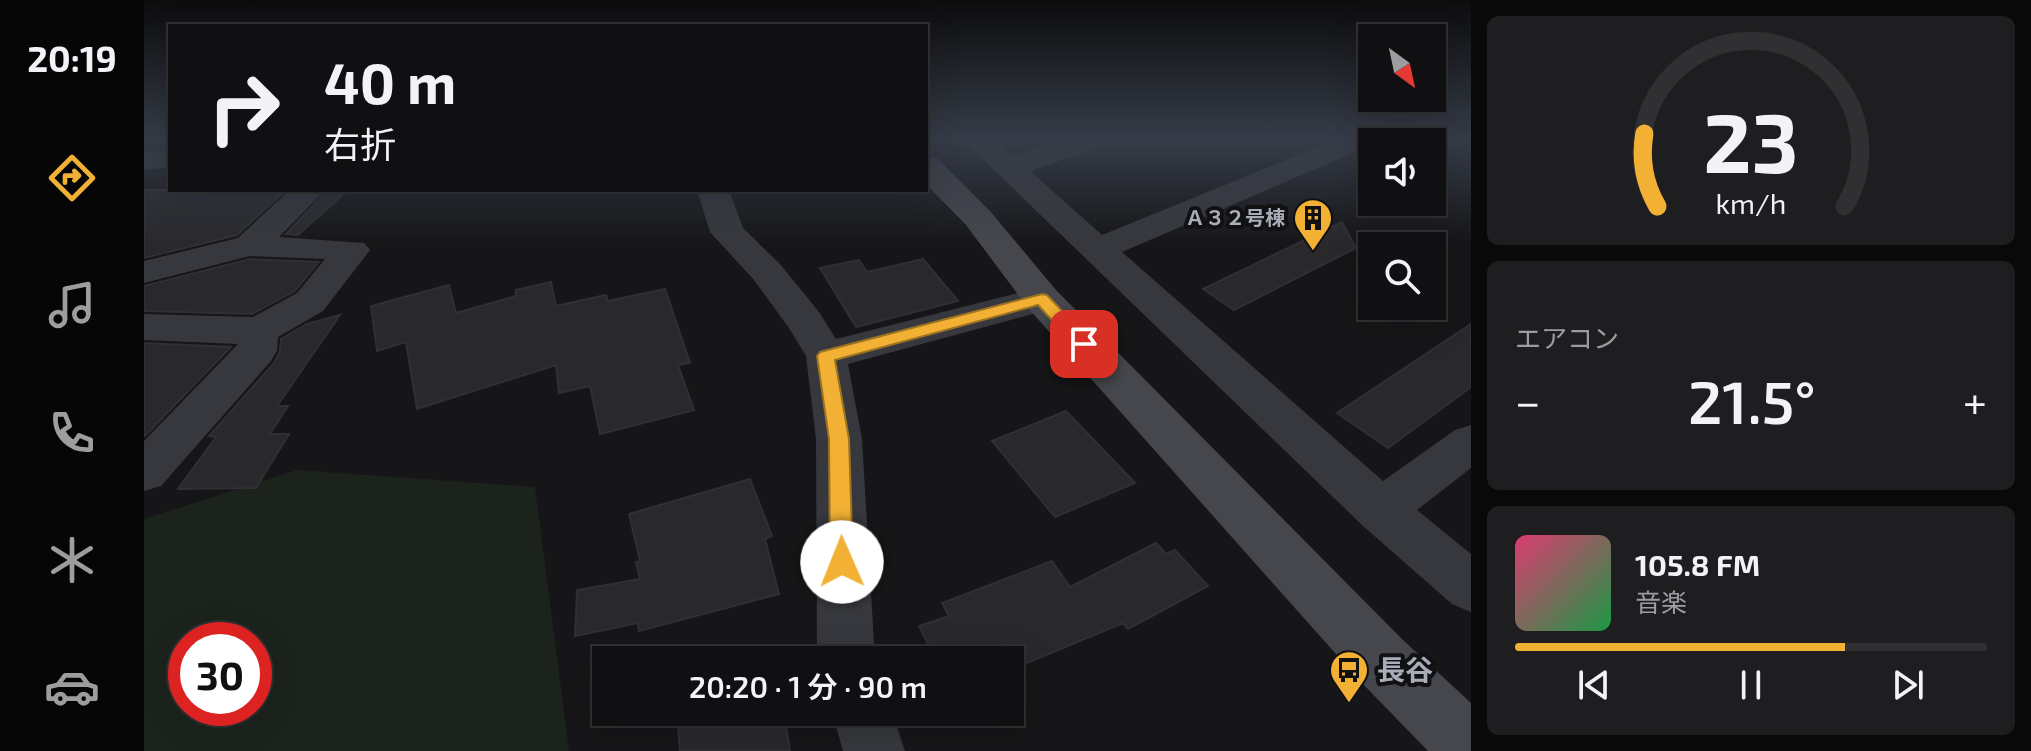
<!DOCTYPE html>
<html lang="ja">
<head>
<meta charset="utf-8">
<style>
  body { margin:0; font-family:"Exo 2","Noto Sans JP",sans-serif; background:#1e1e20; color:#f1f3f6; height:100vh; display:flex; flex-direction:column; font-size:30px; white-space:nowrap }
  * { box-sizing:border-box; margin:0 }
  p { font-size:26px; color:#9c9d9f }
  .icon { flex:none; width:44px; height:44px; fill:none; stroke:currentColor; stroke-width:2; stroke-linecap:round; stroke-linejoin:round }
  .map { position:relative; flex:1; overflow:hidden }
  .sheet { display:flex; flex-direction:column; gap:16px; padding:16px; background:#09090a; width:560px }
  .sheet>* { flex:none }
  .guide { position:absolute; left:24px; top:24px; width:760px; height:168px; border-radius:0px; box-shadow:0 8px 32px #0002,0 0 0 2px #303032; background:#101012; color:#f1f3f6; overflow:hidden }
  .needle { width:52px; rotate:147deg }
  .tools { position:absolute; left:1214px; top:24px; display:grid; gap:16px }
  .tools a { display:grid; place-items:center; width:88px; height:88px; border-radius:0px; background:#101012; box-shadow:0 8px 32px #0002,0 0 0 2px #303032; font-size:40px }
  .speed { position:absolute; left:24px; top:622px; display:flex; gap:16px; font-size:40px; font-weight:700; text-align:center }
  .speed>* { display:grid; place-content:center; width:104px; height:104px; border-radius:50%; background:#101012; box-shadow:0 8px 32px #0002,0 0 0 2px #303032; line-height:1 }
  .speed .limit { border:12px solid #d22; background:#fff; color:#111 }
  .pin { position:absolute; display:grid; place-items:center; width:68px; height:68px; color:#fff; margin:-34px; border-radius:16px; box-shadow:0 4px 12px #0006 }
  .me { position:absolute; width:88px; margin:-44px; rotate:359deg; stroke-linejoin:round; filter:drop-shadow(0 0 6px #0008) }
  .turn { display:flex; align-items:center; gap:28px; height:168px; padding:0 24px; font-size:36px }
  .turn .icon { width:104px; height:104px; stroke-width:2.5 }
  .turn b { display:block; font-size:56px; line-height:68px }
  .big { font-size:60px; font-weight:600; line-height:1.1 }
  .sheet .tile { flex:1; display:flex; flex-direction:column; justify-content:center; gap:12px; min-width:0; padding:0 28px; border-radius:12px; background:#1e1e20 }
  .sheet .dial { align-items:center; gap:0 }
  .dial svg { height:208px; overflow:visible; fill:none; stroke:#303032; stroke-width:7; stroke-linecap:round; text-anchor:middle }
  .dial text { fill:#f1f3f6; stroke:none }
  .song { display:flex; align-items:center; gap:24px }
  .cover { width:96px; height:96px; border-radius:12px; background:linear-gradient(135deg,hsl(340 70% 55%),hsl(140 70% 35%)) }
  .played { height:8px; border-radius:4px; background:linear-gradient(90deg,#f2b134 70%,#303032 70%) }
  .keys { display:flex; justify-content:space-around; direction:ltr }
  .heat { display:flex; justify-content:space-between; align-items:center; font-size:44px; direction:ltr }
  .trip { position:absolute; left:448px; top:646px; width:432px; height:80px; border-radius:0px; background:#101012; box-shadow:0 8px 32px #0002,0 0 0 2px #303032; font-weight:600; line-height:80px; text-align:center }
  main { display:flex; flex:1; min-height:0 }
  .tab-bar { display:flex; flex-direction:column; width:144px; justify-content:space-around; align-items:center; background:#060607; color:#9c9d9f }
  .tab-bar .icon { width:56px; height:56px }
  .tab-bar .active { color:#f2b134 }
  .tab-bar b { font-size:36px; color:#f1f3f6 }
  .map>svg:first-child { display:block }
</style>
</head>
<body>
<main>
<nav class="tab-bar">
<b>20:19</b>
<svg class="icon active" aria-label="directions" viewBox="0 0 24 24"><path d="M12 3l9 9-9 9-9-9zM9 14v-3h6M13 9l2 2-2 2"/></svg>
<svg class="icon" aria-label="music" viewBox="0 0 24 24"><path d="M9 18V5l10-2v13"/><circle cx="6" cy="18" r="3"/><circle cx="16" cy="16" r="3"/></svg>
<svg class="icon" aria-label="phone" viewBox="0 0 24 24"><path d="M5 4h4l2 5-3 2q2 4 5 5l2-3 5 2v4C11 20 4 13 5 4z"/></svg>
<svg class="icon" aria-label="climate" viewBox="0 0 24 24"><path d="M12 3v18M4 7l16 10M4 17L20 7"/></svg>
<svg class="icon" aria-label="car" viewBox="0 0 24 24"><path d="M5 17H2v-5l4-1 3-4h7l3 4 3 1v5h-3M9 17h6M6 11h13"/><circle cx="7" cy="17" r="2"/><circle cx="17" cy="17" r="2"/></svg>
</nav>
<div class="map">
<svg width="1327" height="751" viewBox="0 0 1327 751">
  <rect width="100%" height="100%" fill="#161618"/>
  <path fill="#1c231d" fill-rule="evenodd" d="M153,470l238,17 34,264h-425v-232zM42,640h68v68h-68z"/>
  <g fill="#29292c" stroke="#303034" stroke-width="2">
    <polygon points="0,190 142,190 93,235 0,258"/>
    <polygon points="184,190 204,190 154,235 142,234"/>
    <polygon points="1198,222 1212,248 1090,310 1059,289"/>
    <polygon points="106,259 175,262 151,291 108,314 0,311 0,286"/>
    <polygon points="779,259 814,301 712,327 676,268 715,260 723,272"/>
    <polygon points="407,282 412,306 462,295 464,301 521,289 546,363 534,365 550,410 456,434 446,386 415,393 412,365 273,409 262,342 233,351 227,306 305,285 312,313 372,296 372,290"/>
    <polygon points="196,315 133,406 144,406 126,434 145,434 112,488 34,489 72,437 65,436 130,363 136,351 137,339 163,324"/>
    <polygon points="1327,324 1327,387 1244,448 1193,413"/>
    <polygon points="0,343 87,347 1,436 0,436"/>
    <polygon points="922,411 991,483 911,517 848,441"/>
    <polygon points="606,479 628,536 621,539 635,594 495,631 494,623 431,636 433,590 496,579 492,562 496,561 485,514"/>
    <polygon points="1012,543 1022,554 1031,550 1064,586 984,629 979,623 866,670 866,660 792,660 775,626 805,616 798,603 908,561 926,587"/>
    <polygon points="533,712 640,712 646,751 536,751"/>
  </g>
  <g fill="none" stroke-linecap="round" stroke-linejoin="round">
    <g fill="#37383d" fill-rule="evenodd">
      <polygon points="819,140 850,140 869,156 921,140 963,140 959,146 886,171 958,235 1191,140 1229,140 1225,146 978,252 1239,481 1311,430 1327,425 1327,468 1273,510 1327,554 1327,612 1308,604 1219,526"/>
      <polygon points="26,149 26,167 0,170 0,152"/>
      <polygon points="146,190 181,190 135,237 220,243 226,250 179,311 134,337 133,351 127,361 17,486 0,491 0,441 94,344 0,340 0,314 109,317 153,293 181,259 106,256 0,283 0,261 94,238"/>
      <polygon points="553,190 585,190 599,228 636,264 675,312 692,339 898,287 911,290 917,299 911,308 704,364 718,439 731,660 673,660 672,439 662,356 645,328 610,280 566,232"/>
      <polygon points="688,712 748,712 761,751 699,751"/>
    </g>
    <polygon fill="#45474d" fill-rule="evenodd" points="782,155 793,158 846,211 912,290 1258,639 1327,703 1327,751 1284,751 1216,681 884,308 822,225 782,184"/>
  </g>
  <linearGradient id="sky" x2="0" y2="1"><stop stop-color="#0c0c0d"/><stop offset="0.57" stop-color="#363c48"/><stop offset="1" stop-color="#363c48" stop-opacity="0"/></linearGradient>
  <rect width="1327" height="245" fill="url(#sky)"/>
  <polygon fill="#f2b134" stroke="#9d7322" stroke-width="2" points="898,294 903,295 946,340 949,344 946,349 934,349 894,305 691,360 705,439 709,562 706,570 698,573 690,570 686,562 685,439 673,356 676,352"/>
  <defs>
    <symbol id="building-pin" viewBox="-11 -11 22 30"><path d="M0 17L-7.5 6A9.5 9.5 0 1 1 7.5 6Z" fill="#f2b134" stroke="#111113"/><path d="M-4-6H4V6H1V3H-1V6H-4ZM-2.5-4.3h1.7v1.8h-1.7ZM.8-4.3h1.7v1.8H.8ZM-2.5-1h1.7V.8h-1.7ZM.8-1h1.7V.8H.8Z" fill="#111"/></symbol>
    <symbol id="bus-pin" viewBox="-11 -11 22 30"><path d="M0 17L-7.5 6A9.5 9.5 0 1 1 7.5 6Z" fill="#f2b134" stroke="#111113"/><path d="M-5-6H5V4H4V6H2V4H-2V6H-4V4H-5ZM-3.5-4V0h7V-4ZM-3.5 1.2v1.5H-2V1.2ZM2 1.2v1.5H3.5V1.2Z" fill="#111"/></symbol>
  </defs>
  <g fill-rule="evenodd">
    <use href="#building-pin" x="1147" y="196" width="44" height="60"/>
    <use href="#bus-pin" x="1183" y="648" width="44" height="60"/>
  </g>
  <g text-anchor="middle" stroke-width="8" stroke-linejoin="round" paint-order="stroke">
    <g font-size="20" font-weight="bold" fill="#a8adb8" stroke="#111113" text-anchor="end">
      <text x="1141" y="225">Ａ３２号棟</text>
    </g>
    <g font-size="28" font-weight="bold" fill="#a8adb8" stroke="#111113" text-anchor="start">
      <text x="1233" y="680">長谷</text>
    </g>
  </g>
</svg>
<div class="tools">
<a><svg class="needle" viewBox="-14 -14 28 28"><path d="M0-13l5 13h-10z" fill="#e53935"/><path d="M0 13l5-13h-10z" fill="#9c9d9f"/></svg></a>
<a><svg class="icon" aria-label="sound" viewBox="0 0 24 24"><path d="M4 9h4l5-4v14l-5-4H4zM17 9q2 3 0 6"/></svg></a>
<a><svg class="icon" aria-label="search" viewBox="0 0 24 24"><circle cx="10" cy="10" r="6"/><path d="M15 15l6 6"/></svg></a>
</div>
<div class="speed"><div class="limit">30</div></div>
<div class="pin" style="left:940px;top:344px;background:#d93025"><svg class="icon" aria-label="arrive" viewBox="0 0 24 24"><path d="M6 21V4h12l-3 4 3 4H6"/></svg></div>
<svg class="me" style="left:698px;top:562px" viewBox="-20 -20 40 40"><circle r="19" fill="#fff"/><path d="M0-13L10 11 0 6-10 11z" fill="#f2b134"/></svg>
<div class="trip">20:20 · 1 分 · 90 m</div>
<div class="guide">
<div class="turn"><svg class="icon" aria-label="right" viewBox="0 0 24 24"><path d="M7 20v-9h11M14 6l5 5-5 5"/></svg><div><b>40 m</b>右折</div></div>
</div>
</div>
<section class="sheet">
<div class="tile dial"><svg viewBox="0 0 100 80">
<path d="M14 69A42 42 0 1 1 86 69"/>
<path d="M14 69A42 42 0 0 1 9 41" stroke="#f2b134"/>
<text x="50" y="56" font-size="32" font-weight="700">23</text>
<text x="50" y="72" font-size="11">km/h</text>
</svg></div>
<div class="tile"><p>エアコン</p>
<div class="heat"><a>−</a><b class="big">21.5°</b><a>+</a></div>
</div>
<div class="tile">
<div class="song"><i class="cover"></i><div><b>105.8 FM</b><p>音楽</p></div></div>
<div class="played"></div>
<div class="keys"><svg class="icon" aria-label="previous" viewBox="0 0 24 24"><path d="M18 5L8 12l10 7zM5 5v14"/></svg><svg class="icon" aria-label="pause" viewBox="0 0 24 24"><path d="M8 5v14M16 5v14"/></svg><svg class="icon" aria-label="next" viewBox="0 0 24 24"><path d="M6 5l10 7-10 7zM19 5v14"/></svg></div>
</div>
</section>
</main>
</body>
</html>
